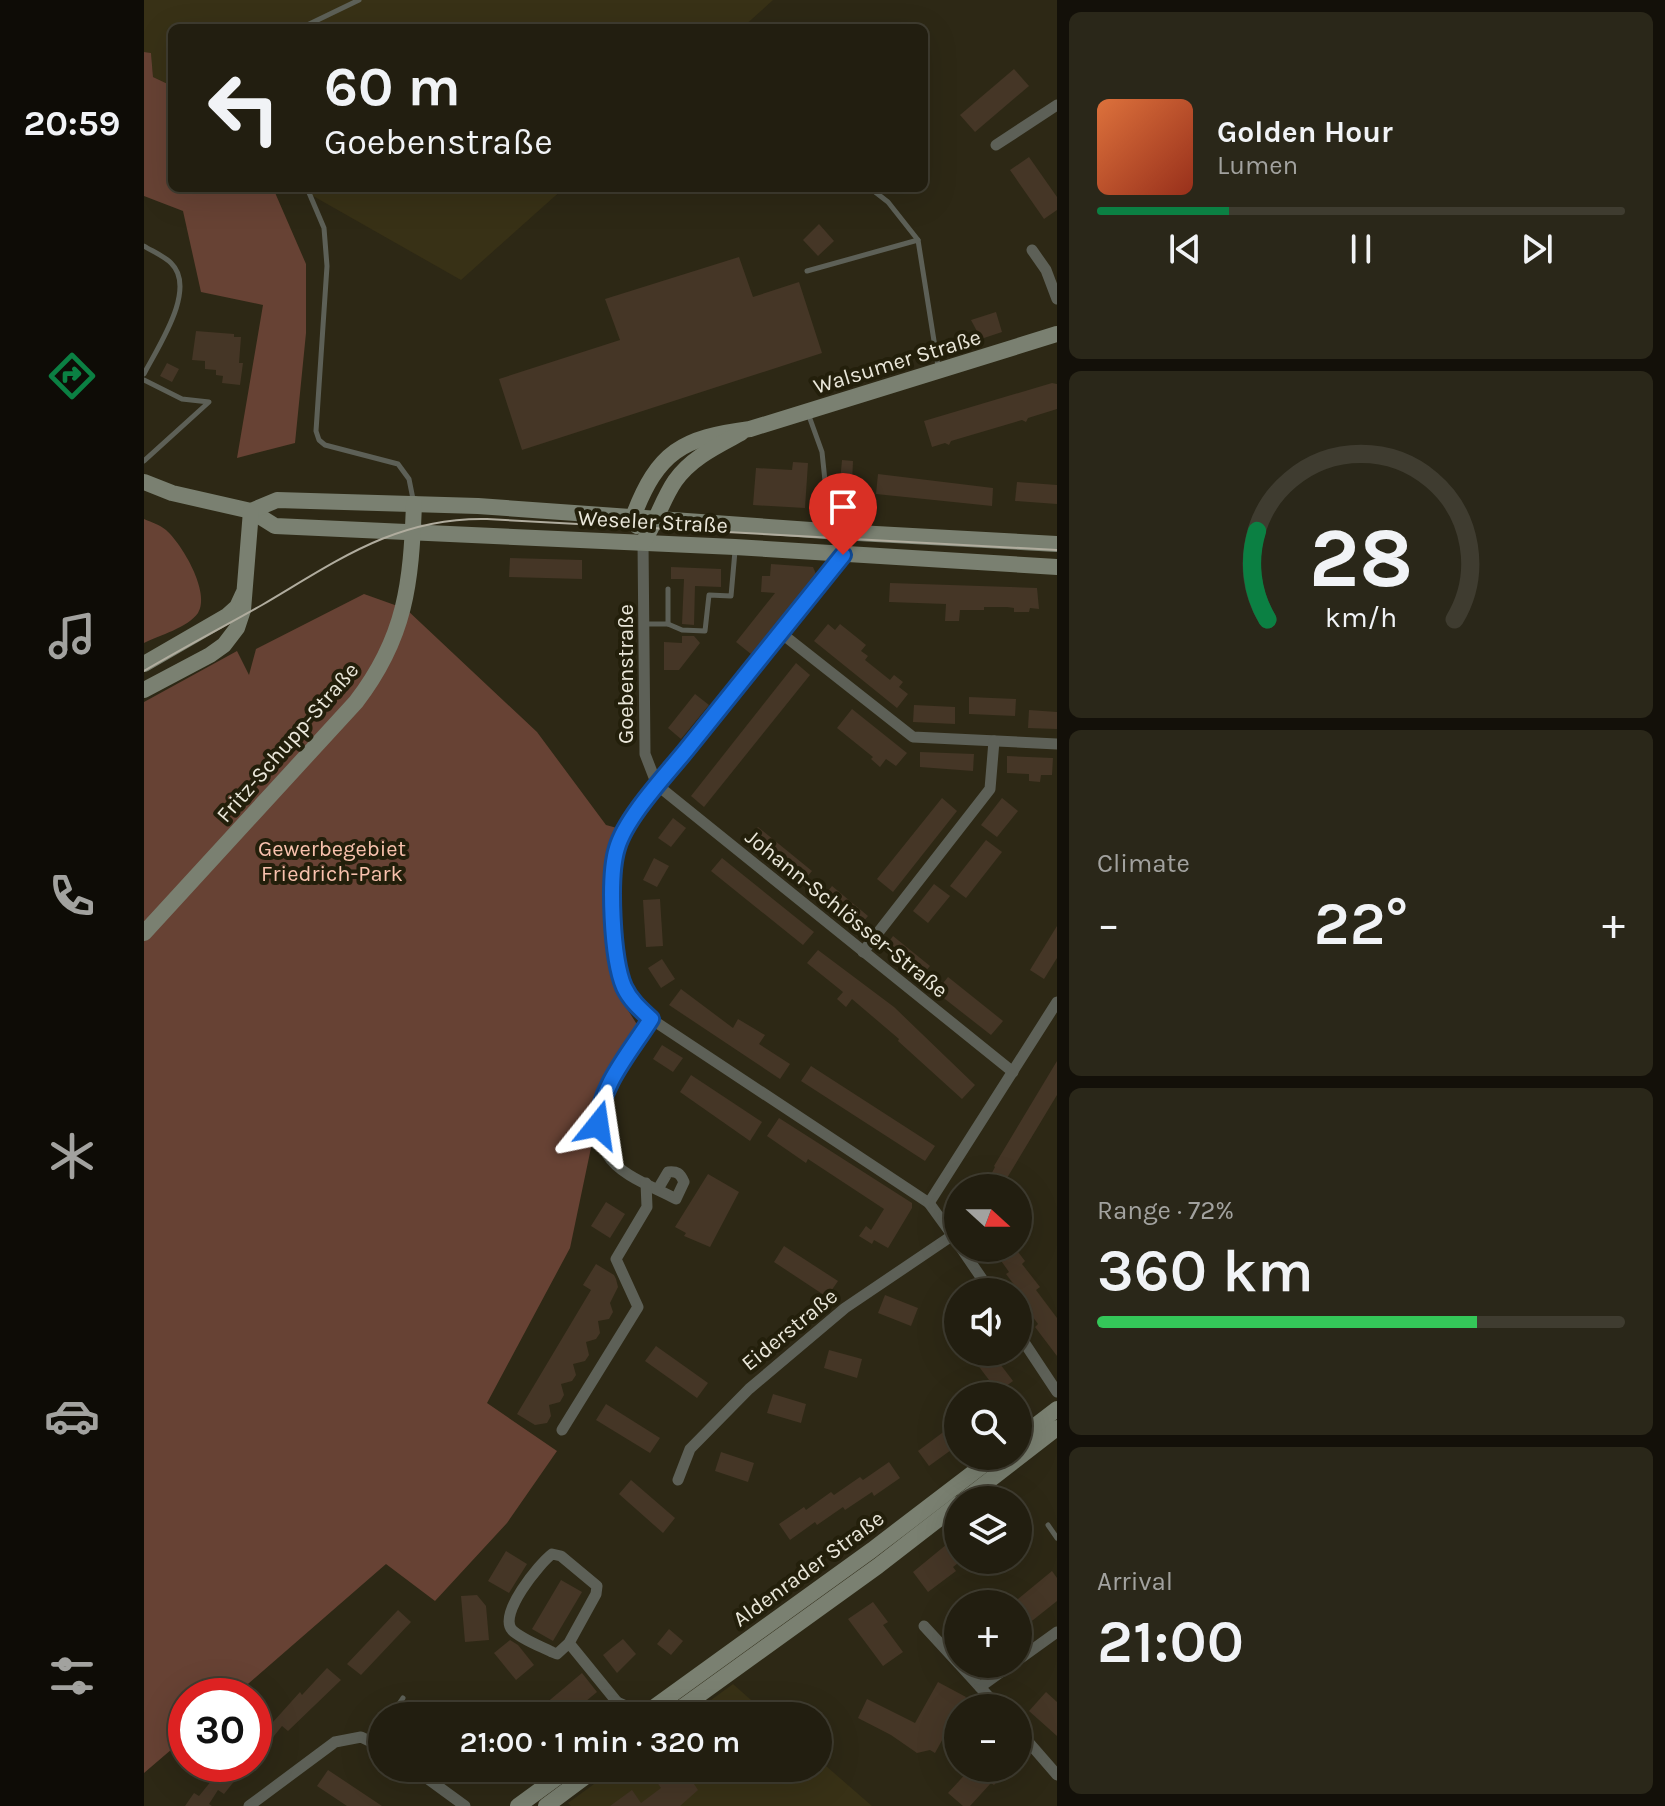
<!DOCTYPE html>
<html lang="en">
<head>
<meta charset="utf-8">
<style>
  body { margin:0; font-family:Karla,sans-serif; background:#2a2719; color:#f1f3f6; height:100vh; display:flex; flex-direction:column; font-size:30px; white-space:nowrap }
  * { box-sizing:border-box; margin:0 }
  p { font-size:26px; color:#a2a29f }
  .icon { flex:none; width:44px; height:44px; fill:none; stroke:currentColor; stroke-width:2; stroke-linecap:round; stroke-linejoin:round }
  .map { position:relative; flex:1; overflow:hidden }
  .side { display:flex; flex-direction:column; gap:12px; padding:12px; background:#131009; width:608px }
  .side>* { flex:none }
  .hud { position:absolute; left:24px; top:24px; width:760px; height:168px; border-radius:12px; box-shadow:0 8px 32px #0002,0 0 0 2px #3f3c30; background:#221e10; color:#f1f3f6; overflow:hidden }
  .needle { width:52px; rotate:111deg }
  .tools { position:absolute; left:800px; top:1174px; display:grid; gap:16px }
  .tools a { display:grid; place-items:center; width:88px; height:88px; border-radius:50%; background:#221e10; box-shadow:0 8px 32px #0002,0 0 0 2px #3f3c30; font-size:40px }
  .speed { position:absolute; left:24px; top:1678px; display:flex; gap:16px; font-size:40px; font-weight:700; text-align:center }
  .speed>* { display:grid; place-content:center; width:104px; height:104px; border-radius:50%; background:#221e10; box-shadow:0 8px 32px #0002,0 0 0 2px #3f3c30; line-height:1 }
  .speed .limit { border:12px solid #d22; background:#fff; color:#111 }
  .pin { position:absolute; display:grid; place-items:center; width:68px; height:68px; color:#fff; margin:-82px -34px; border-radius:50% 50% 50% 0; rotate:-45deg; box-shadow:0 0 8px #0007 }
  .pin .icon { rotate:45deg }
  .me { position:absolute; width:88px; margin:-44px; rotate:15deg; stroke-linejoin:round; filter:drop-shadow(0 0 6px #0008) }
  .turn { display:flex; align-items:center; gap:28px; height:168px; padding:0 24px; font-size:36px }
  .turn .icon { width:104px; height:104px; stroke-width:2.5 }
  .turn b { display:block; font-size:56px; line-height:68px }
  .big { font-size:60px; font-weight:600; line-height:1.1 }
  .side .tile { flex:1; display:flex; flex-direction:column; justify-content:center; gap:12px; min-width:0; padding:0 28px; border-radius:12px; background:#2a2719 }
  .side .dial { align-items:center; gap:0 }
  .dial svg { height:208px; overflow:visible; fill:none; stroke:#3f3c30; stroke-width:7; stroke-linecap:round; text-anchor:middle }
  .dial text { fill:#f1f3f6; stroke:none }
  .song { display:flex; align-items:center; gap:24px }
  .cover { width:96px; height:96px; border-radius:12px; background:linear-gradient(135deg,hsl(20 70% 55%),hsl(10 70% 35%)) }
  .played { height:8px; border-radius:4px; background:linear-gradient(90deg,#0b8043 25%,#3f3c30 25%) }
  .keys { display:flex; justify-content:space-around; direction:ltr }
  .heat { display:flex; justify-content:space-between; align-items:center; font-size:44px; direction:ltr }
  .charge { height:12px; border-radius:6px; background:linear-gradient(90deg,#34c759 72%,#3f3c30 0) }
  .trip { position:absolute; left:224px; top:1702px; width:464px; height:80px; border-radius:40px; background:#221e10; box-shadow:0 8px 32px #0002,0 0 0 2px #3f3c30; font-weight:600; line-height:80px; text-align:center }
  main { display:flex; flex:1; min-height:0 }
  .tab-bar { display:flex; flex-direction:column; width:144px; justify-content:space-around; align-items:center; background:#0e0c06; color:#a2a29f }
  .tab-bar .icon { width:56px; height:56px }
  .tab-bar .selected { color:#0b8043 }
  .tab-bar b { font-size:36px; color:#f1f3f6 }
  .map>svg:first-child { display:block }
</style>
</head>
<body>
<main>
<nav class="tab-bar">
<b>20:59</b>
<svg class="icon selected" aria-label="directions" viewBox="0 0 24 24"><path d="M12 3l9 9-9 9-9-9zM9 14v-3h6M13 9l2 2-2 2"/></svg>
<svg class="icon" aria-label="music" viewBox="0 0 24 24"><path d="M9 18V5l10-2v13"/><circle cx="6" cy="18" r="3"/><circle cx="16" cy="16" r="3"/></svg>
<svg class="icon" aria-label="phone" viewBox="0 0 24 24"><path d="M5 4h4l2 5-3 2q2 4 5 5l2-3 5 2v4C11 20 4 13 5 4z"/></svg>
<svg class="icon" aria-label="climate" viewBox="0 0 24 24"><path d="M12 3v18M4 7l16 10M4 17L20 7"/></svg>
<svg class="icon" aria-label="car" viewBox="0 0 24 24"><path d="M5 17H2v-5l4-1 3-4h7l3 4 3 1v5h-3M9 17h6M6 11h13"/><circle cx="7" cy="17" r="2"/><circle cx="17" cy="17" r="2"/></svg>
<svg class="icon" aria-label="filters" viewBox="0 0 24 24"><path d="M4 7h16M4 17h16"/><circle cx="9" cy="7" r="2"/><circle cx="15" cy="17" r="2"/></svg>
</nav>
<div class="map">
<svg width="913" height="1806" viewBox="0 0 913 1806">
  <rect width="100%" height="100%" fill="#2d2815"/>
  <g fill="#383116">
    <polygon points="0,0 629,0 598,28 28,28 28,86 9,77 7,53 0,52"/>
    <polygon points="155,188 420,188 317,280"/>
    <polygon points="589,1684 625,1716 545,1716"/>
    <polygon points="674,1759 728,1806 427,1806 424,1803 472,1768 674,1768"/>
  </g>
  <g fill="#674234">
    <polygon points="0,52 7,53 9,77 28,86 28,188 129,188 162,264 162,333 151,443 93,458 119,305 57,292 39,211 0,196"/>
    <path d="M0,519c7,3 16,6 22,11 16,14 45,63 32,83 -11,15 -38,22 -54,30z"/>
    <path d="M220,594l42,15 131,123 69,93 11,3 -12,44 -1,28 6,64 9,32 19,30c-25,37 -49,71 -46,117l-22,105 -83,155 70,48 -50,72 -72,78 -49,-37 -152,132h-48v41l-42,36v-1071l93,-51 12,24 7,-26z"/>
  </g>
  <g fill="#453626">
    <polygon points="870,69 885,86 831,132 816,115"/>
    <polygon points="885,157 913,197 913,210 900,219 866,170"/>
    <polygon points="675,224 690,241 674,256 659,240"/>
    <polygon points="595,257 609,297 655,282 678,353 378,450 355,379 476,340 461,299"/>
    <polygon points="852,312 858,332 837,339 827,320"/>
    <polygon points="52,331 90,334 90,337 97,337 95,363 99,363 96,385 78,383 79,376 72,375 72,370 61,369 61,361 48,360"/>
    <polygon points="23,363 35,369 28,382 16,376"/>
    <polygon points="908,383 913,384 913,409 884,418 882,422 878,420 807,441 805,445 801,443 788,447 780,421"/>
    <polygon points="698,460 709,461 708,483 696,482"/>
    <polygon points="649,462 664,463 661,508 609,505 612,468 648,470"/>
    <polygon points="734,474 849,488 848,506 732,494"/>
    <polygon points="873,482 913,485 913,504 871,501"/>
    <polygon points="366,558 438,560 438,579 365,577"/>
    <polygon points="627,564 669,567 672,574 607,654 592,642 631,593 617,592 618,576 626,576"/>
    <polygon points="527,567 577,569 577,587 551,586 550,625 538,624 540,579 527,579"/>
    <polygon points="746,583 893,588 895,609 886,608 885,612 870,612 870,608 863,607 840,607 840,610 816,610 815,621 801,621 802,604 745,602"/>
    <polygon points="684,624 691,630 696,624 711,636 722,645 717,651 724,656 721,660 746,680 750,675 759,682 755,687 764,694 753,708 670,641"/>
    <polygon points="538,636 550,636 556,643 535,670 520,670 520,642 538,643"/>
    <polygon points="652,663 666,675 560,807 547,796"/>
    <polygon points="551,694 565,705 537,739 524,728"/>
    <polygon points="825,697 872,699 871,716 825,714"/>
    <polygon points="770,705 811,707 811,724 769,722"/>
    <polygon points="708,709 763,753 752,766 742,759 736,767 727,759 729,757 693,728"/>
    <polygon points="885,710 913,712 913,729 884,728"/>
    <polygon points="776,752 830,754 829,771 776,767"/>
    <polygon points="863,756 909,758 908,775 897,775 896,782 885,781 885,774 863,773"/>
    <polygon points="798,798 813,811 749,892 733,879"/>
    <polygon points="858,798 874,811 853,837 837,825"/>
    <polygon points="529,818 542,828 527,847 514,838"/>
    <polygon points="614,827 668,871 657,884 603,840"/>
    <polygon points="842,840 858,852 822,898 806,886"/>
    <polygon points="510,858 525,866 513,887 499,880"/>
    <polygon points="578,858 670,932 659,945 567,871"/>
    <polygon points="790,884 806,896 784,923 769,911"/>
    <polygon points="688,886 724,916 713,929 677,900"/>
    <polygon points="516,899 519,946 502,947 499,900"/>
    <polygon points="913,926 913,958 900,979 886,970"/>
    <polygon points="749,936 786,966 775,979 739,950"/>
    <polygon points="674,950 750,1007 831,1085 818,1099 754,1041 755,1039 708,999 702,1007 693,999 699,992 663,963"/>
    <polygon points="518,959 531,979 517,988 504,968"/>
    <polygon points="804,977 859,1021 847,1035 792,992"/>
    <polygon points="537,989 589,1028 594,1019 621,1035 615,1044 646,1064 636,1079 525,1005"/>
    <polygon points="518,1045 539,1058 529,1072 509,1059"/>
    <polygon points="913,1061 913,1095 857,1188 840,1188 851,1167 850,1166"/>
    <polygon points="667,1066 791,1146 781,1161 657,1081"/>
    <polygon points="547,1075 618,1122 606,1141 536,1092"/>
    <polygon points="635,1118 768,1203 768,1208 744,1248 730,1240 728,1244 715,1236 722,1226 727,1230 740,1209 664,1159 662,1163 623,1136"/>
    <polygon points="564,1174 595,1192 566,1247 540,1236 542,1233 531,1227"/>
    <polygon points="462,1202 481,1214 466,1238 447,1226"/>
    <polygon points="640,1246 694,1281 683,1297 630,1262"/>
    <polygon points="848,1248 871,1248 881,1261 878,1264 896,1287 892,1290 913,1318 913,1356 891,1327 894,1324 877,1301 880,1298 862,1274 865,1272"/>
    <polygon points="452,1264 470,1275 472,1279 474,1287 466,1303 469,1312 465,1319 454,1321 456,1333 452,1339 442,1342 445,1355 441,1361 429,1364 432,1375 428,1381 417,1384 420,1395 416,1402 405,1405 407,1416 403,1423 391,1425 373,1414 447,1290 439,1285"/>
    <polygon points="741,1295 774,1308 767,1326 734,1313"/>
    <polygon points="814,1310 814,1339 800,1320"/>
    <polygon points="512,1346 564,1383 553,1398 501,1361"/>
    <polygon points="685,1350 718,1359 713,1378 680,1368"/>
    <polygon points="824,1352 847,1352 869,1381 854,1392"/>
    <polygon points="629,1394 662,1404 657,1423 623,1413"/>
    <polygon points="462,1404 516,1438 506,1453 452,1420"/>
    <polygon points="814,1421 814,1445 785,1466 774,1451"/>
    <polygon points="577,1452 610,1463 604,1482 571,1471"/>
    <polygon points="745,1462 756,1478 730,1496 728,1492 701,1510 699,1507 673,1525 671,1522 646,1540 635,1524 660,1507 662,1510 687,1492 690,1495 716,1477 719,1480"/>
    <polygon points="487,1480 531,1518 519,1533 475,1494"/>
    <polygon points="814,1535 814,1563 809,1567 812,1571 784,1592 769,1572"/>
    <polygon points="362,1551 383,1564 365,1593 344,1581"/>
    <polygon points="908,1571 913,1578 913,1601 874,1632 874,1599"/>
    <polygon points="417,1580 438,1592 409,1641 388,1629"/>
    <polygon points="333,1595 342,1606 345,1640 321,1642 317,1596"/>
    <polygon points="729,1602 744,1622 739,1625 759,1652 739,1666 704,1619"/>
    <polygon points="254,1610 267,1622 217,1675 203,1664"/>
    <polygon points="525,1629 539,1641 527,1655 513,1644"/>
    <polygon points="479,1639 492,1654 473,1673 459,1655"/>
    <polygon points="366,1640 374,1645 390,1665 372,1680 350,1653"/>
    <polygon points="183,1668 197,1680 144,1731 138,1726 110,1761 110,1725 120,1732 156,1692 158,1695"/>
    <polygon points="438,1673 453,1692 424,1716 399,1716 394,1710"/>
    <polygon points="794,1682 822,1697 791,1753 786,1750 773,1753 747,1735 714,1718 723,1699 771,1723"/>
    <polygon points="902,1692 913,1702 913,1736 885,1711"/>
    <polygon points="81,1764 104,1764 80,1794 74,1790 65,1804 68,1806 41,1806 50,1793 55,1796"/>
    <polygon points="503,1768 573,1768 550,1784 554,1790 536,1806 466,1806 488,1790 497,1803 517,1788"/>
    <polygon points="827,1768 865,1768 850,1785 847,1783 826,1806 819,1806 804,1793"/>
    <polygon points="184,1770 238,1806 203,1806 173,1786"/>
  </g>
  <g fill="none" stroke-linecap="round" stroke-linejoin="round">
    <g stroke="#5d6057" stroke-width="5">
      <polyline points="157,28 215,0"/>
      <polyline points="163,188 180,228 183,266 172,431 175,440 181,445 254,464 265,479 269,499"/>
      <polyline points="726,188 744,202 774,240 794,366"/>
      <path d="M0,246c8,5 20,10 27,17 27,26 -14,85 -27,111"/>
      <polyline points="663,271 774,240"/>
      <polyline points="0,380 38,399 65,402 0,461"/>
      <polyline points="665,416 678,452 683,500 694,529"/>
      <polyline points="502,624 524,624 524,589"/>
      <polyline points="524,624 538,630 561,631 565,595 587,596 591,551"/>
      <polyline points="904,1525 913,1538"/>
      <polyline points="247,1716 259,1698"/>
      <polyline points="228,1741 238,1728"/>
    </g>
    <g stroke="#5d6057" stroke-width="11">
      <polyline points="852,145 913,105"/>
      <polyline points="888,250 902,270 913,299"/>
      <polyline points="499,542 501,754 513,785 869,1072"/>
      <path d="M699,555c-51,63 -101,126 -153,189 -21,27 -64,72 -73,104 -9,29 -5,111 7,139 6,13 17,22 27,32l278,184 29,40"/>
      <polyline points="637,633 769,737 913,744"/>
      <polyline points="719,952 846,789 850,741"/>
      <path d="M507,1019c-24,39 -72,88 -44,135 13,22 47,33 69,45l8,-17c-4,-9 -7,-11 -16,-10l-10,17"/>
      <polyline points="785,1203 913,1002"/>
      <polyline points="817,1248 847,1292"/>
      <polyline points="874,1333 913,1392"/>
      <polyline points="418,1430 494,1307 472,1259 503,1207 502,1183"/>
      <polyline points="534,1480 546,1449 605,1389 701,1308 809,1235"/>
      <polyline points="780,1626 814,1663"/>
      <path d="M425,1643l-12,11 -5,-2c-12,-6 -31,-13 -40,-22 -14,-16 27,-66 40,-76l9,2 36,30 -1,8 -27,49 48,59"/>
      <polyline points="874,1660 913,1632"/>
      <polyline points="815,1664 855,1708"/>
      <polyline points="836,1687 868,1664"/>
      <polyline points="473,1716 473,1702 500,1714"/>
      <polyline points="874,1730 913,1775"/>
      <polyline points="269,1768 321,1806"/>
      <polyline points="105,1806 191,1742 217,1737 238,1747"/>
    </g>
    <g stroke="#7a8071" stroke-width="16">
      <polyline points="0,482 28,493 107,511 131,526 591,547 913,567"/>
      <polyline points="107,511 133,500 334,506 695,532 913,544"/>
      <path d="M493,526l-4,-9c25,-66 49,-79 117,-88l307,-95"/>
      <path d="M499,542c13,-19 19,-42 32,-61 16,-23 42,-35 66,-48"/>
      <polyline points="0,664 83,616 93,607 99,594"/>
      <polyline points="0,690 66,655 80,645 93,628 99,610 107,511"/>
      <path d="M0,933l212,-231c50,-65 55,-119 58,-198"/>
      <polyline points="874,1439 913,1409"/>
      <polyline points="820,1500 913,1428"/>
      <polyline points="498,1716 728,1550 851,1456"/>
      <polyline points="526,1716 734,1566 814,1504"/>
      <polyline points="374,1806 426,1768"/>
      <polyline points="402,1806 453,1768"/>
    </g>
    <path stroke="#b0ac9e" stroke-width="2" d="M0,671c39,-23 79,-44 118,-66 75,-44 134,-88 225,-86l570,31"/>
  </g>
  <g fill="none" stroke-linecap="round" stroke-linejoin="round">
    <defs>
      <path id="route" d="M454,1125c1,-38 33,-74 53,-106 -11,-10 -21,-19 -27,-32 -12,-28 -16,-110 -7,-139 9,-31 49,-73 70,-99 52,-65 104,-129 156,-194"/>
    </defs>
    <use href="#route" stroke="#114b97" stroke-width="20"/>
    <use href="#route" stroke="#1a73e8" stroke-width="14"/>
  </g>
  <g text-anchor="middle" stroke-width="8" stroke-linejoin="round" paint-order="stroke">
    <g font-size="22" fill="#eae7da" stroke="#231f0b">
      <text transform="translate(753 361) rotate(-17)" y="8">Walsumer Straße</text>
      <text transform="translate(509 521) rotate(3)" y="8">Weseler Straße</text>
      <text transform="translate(481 674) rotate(-90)" y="8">Goebenstraße</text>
      <text transform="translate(143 742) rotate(-49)" y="8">Fritz-Schupp-Straße</text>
      <text transform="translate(703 913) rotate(39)" y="8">Johann-Schlösser-Straße</text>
      <text transform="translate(645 1329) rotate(-39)" y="8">Eiderstraße</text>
      <text transform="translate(664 1568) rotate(-36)" y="8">Aldenrader Straße</text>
    </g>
    <g font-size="22" fill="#f8c1ad" stroke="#231f0b">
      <text x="188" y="856">Gewerbegebiet<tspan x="188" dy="25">Friedrich-Park</tspan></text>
    </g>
  </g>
</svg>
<div class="tools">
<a><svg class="needle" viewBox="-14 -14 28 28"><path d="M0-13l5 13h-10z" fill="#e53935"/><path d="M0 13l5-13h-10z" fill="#a2a29f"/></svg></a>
<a><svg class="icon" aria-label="sound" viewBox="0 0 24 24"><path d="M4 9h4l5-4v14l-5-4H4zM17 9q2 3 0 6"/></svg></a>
<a><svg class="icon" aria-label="search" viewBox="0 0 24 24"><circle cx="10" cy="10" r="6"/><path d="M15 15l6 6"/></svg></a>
<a><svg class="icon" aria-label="layers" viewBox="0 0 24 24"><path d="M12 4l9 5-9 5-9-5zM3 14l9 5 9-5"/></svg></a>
<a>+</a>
<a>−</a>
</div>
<div class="speed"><div class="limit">30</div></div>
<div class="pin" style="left:699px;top:555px;background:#d93025"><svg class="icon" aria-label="arrive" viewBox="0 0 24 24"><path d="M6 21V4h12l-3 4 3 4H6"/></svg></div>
<svg class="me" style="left:454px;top:1125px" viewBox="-20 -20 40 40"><path d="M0-17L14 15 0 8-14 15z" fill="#1a73e8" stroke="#fff" stroke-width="4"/></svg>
<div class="trip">21:00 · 1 min · 320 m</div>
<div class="hud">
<div class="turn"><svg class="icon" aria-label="left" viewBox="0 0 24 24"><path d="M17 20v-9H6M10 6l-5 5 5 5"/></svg><div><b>60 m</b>Goebenstraße</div></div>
</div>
</div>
<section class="side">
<div class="tile">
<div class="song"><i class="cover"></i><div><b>Golden Hour</b><p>Lumen</p></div></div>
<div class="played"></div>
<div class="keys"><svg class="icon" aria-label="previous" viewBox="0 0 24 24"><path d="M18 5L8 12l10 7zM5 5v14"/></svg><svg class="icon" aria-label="pause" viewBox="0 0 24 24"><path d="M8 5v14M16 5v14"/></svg><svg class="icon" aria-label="next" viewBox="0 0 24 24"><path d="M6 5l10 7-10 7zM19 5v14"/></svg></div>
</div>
<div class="tile dial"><svg viewBox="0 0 100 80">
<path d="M14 69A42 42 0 1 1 86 69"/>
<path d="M14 69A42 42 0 0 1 10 35" stroke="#0b8043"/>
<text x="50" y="56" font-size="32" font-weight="700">28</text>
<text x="50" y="72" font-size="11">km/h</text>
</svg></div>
<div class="tile"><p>Climate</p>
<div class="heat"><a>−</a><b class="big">22°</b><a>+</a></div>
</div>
<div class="tile"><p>Range · 72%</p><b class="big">360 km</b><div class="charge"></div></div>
<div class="tile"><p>Arrival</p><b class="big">21:00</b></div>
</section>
</main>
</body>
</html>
